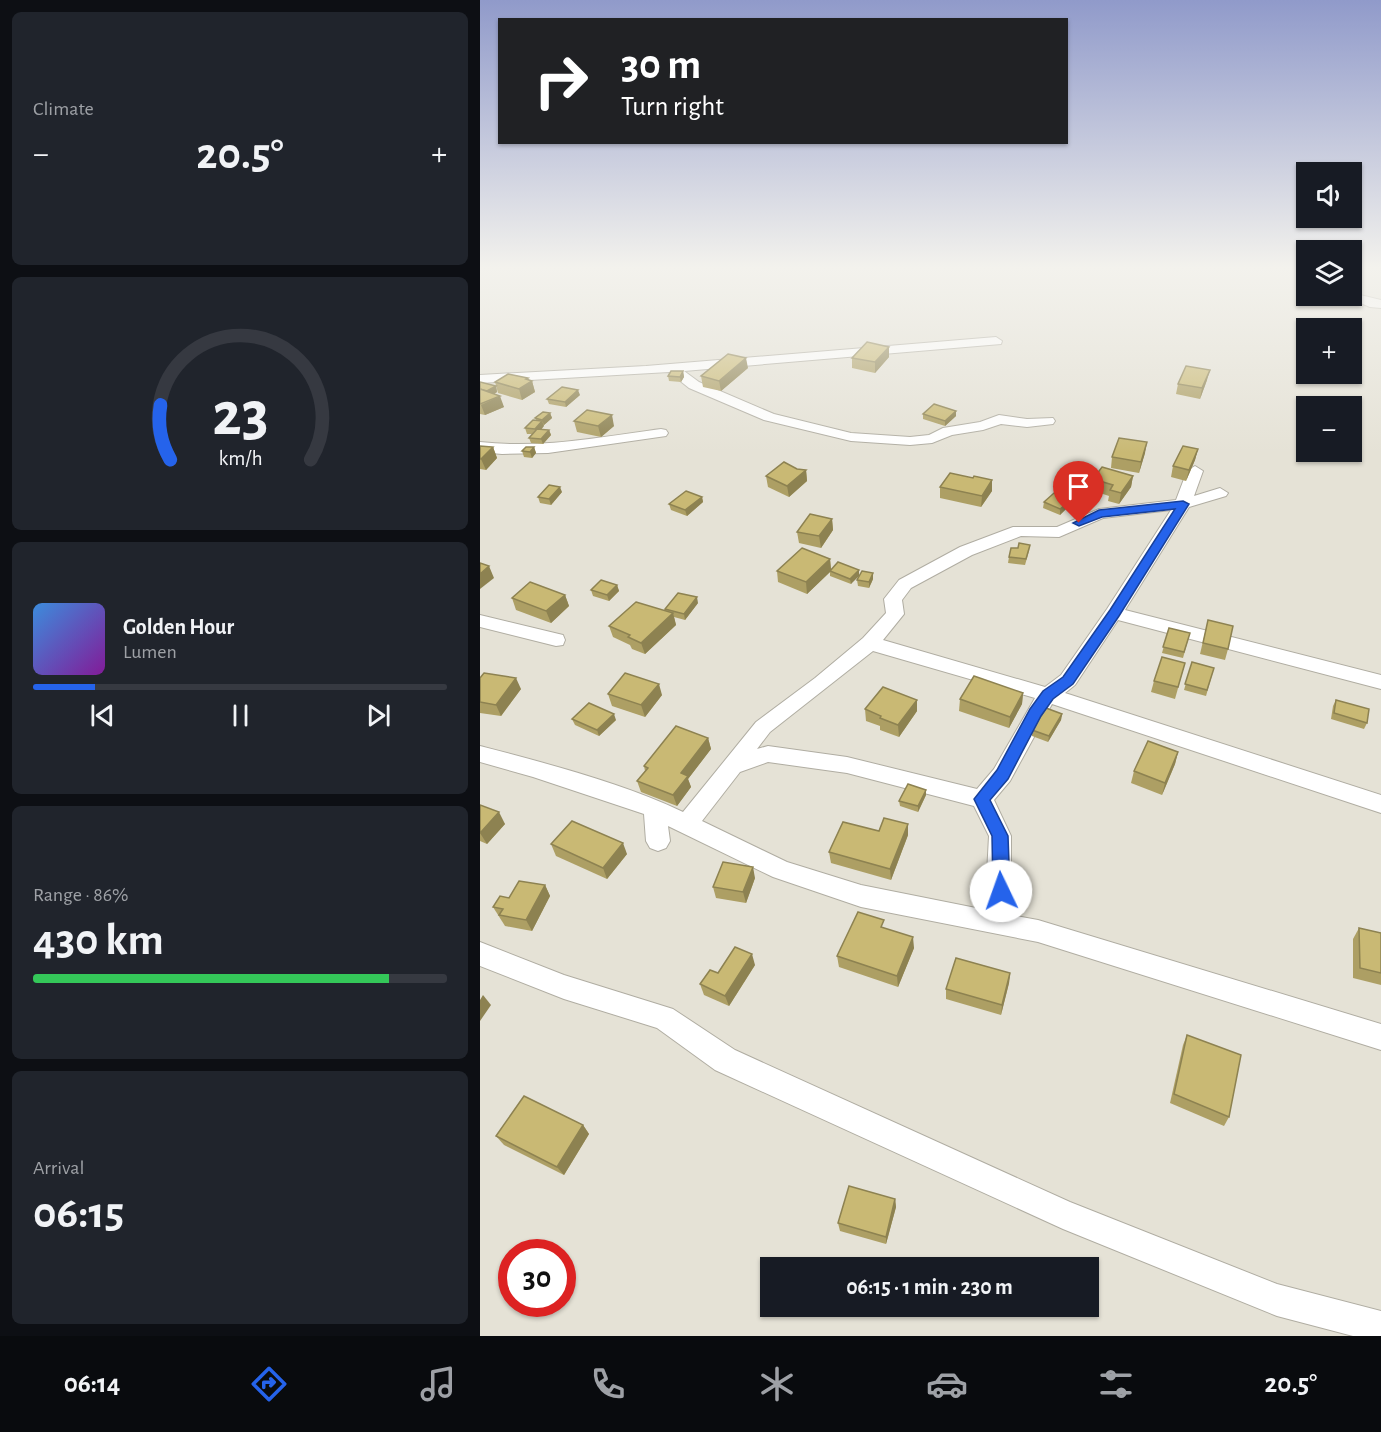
<!DOCTYPE html>
<html lang="en">
<head>
<meta charset="utf-8">
<style>
  body { margin:0; font-family:"Alegreya Sans",sans-serif; background:#20242c; color:#f1f3f6; height:100vh; display:flex; flex-direction:column; font-size:22px; white-space:nowrap }
  * { box-sizing:border-box; margin:0 }
  p { font-size:20px; color:#9ea1a6 }
  .icon { flex:none; width:33px; height:33px; fill:none; stroke:currentColor; stroke-width:2; stroke-linecap:round; stroke-linejoin:round }
  .map { position:relative; flex:1; overflow:hidden }
  .sheet { display:flex; flex-direction:column; gap:12px; padding:12px; background:#0d0f14; width:480px }
  .sheet>* { flex:none }
  .guide { position:absolute; left:18px; top:18px; width:570px; height:126px; border-radius:0px; box-shadow:0 2px 4px #0004; background:#202124; color:#fff; overflow:hidden }
  .tools { position:absolute; left:816px; top:162px; display:grid; gap:12px }
  .tools a { display:grid; place-items:center; width:66px; height:66px; border-radius:0px; background:#171b24; box-shadow:0 2px 4px #0004; font-size:30px }
  .speed { position:absolute; left:18px; top:1239px; display:flex; gap:12px; font-size:30px; font-weight:700; text-align:center }
  .speed>* { display:grid; place-content:center; width:78px; height:78px; border-radius:50%; background:#171b24; box-shadow:0 2px 4px #0004; line-height:1 }
  .speed .limit { border:9px solid #d22; background:#fff; color:#111 }
  .pin { position:absolute; display:grid; place-items:center; width:51px; height:51px; color:#fff; margin:-62px -26px; border-radius:50% 50% 50% 0; rotate:-45deg; box-shadow:0 0 6px #0007 }
  .pin .icon { rotate:45deg }
  .me { position:absolute; width:66px; margin:-33px; rotate:357deg; stroke-linejoin:round; filter:drop-shadow(0 0 4px #0008) }
  .turn { display:flex; align-items:center; gap:21px; height:126px; padding:0 24px; font-size:27px }
  .turn .icon { width:78px; height:78px; stroke-width:2.5 }
  .turn b { display:block; font-size:42px; line-height:51px }
  .big { font-size:45px; font-weight:700; line-height:1.1 }
  .sheet .card { flex:1; display:flex; flex-direction:column; justify-content:center; gap:9px; min-width:0; padding:0 21px; border-radius:9px; background:#20242c }
  .sheet .dial { align-items:center; gap:0 }
  .dial svg { height:156px; overflow:visible; fill:none; stroke:#363941; stroke-width:7; stroke-linecap:round; text-anchor:middle }
  .dial text { fill:#f1f3f6; stroke:none }
  .song { display:flex; align-items:center; gap:18px }
  .cover { width:72px; height:72px; border-radius:9px; background:linear-gradient(135deg,hsl(210 70% 55%),hsl(290 70% 35%)) }
  .played { height:6px; border-radius:3px; background:linear-gradient(90deg,#2563eb 15%,#363941 15%) }
  .keys { display:flex; justify-content:space-around; direction:ltr }
  .heat { display:flex; justify-content:space-between; align-items:center; font-size:33px; direction:ltr }
  .charge { height:9px; border-radius:4px; background:linear-gradient(90deg,#34c759 86%,#363941 0) }
  .trip { position:absolute; left:280px; top:1257px; width:339px; height:60px; border-radius:0px; background:#171b24; box-shadow:0 2px 4px #0004; font-weight:700; line-height:60px; text-align:center }
  .menu { display:flex; height:96px; justify-content:space-around; align-items:center; background:#090b0e; color:#9ea1a6 }
  .menu .icon { width:42px; height:42px }
  .menu .on { color:#2563eb }
  .menu b { font-size:27px; color:#f1f3f6 }
  main { display:flex; flex:1; min-height:0 }
  .map>svg:first-child { display:block }
</style>
</head>
<body>
<main>
<section class="sheet">
<div class="card"><p>Climate</p>
<div class="heat"><a>−</a><b class="big">20.5°</b><a>+</a></div>
</div>
<div class="card dial"><svg viewBox="0 0 100 80">
<path d="M14 69A42 42 0 1 1 86 69"/>
<path d="M14 69A42 42 0 0 1 9 41" stroke="#2563eb"/>
<text x="50" y="56" font-size="32" font-weight="700">23</text>
<text x="50" y="72" font-size="11">km/h</text>
</svg></div>
<div class="card">
<div class="song"><i class="cover"></i><div><b>Golden Hour</b><p>Lumen</p></div></div>
<div class="played"></div>
<div class="keys"><svg class="icon" aria-label="previous" viewBox="0 0 24 24"><path d="M18 5L8 12l10 7zM5 5v14"/></svg><svg class="icon" aria-label="pause" viewBox="0 0 24 24"><path d="M8 5v14M16 5v14"/></svg><svg class="icon" aria-label="next" viewBox="0 0 24 24"><path d="M6 5l10 7-10 7zM19 5v14"/></svg></div>
</div>
<div class="card"><p>Range · 86%</p><b class="big">430 km</b><div class="charge"></div></div>
<div class="card"><p>Arrival</p><b class="big">06:15</b></div>
</section>
<div class="map">
<svg width="901" height="1336" viewBox="0 0 901 1336">
  <rect width="100%" height="100%" fill="#e5e2d6"/>
  <g fill="none" stroke-linecap="round" stroke-linejoin="round">
    <defs>
      <g id="street">
        <polygon points="872,293 901,300 901,308 890,307 864,296 872,296"/>
        <polygon points="516,337 522,341 521,344 204,371 219,382 294,414 371,433 430,437 449,435 463,428 500,422 519,415 547,419 573,418 575,421 573,424 547,427 521,424 503,430 472,435 452,443 430,445 371,441 284,420 209,388 189,372 0,383 0,375 166,366"/>
        <path d="M181,429l5,1 2,3 -2,3 -118,17 -46,1 -22,-2v-10c61,7 120,-5 181,-13z"/>
        <path d="M715,466l8,5 -9,25 26,-8 8,5 -2,3 -37,11 -64,103 256,65v14l-263,-69 -43,65 -10,8 316,102v18l-329,-109 -42,77 -16,19 17,36v38l5,42 22,4 343,104v26l-343,-108 -177,-35 -88,-30 -105,-51 2,15 -4,7 -8,3 -8,-3 -4,-7 -2,-27 -111,-37 -53,-15v-16c65,17 143,37 203,66l73,-90 59,-44 48,-40 23,-25 -2,-14 15,-19 61,-33 53,-20h44l42,-18 77,-9 11,-29zM691,510l-64,99 -46,66 -16,12 -162,-47 21,-26 -2,-14 9,-12 61,-33 49,-19 38,1 44,-19zM393,651l162,47 -41,71 -17,20 -130,-32 -79,-11 -11,3 13,-17zM288,762l79,11 127,33 15,30 -2,38 4,37 -130,-26 -74,-23 -85,-41 38,-49z"/>
        <polygon points="0,615 83,635 85,640 83,645 76,646 0,627"/>
        <polygon points="0,942 84,975 193,1009 255,1050 590,1202 797,1284 901,1311 901,1336 873,1336 797,1316 583,1229 235,1070 177,1028 84,999 0,966"/>
      </g>
    </defs>
    <use href="#street" stroke="#b0ada2" stroke-width="2"/>
    <use href="#street" fill="#fff" fill-rule="evenodd"/>
  </g>
  <g fill="#ad9f64">
    <polygon points="409,357 395,373 372,368 372,358"/>
    <polygon points="268,368 241,391 223,387 221,376"/>
    <polygon points="203,371 204,377 201,382 189,381 188,376"/>
    <polygon points="49,380 52,381 55,392 42,400 18,393 15,382"/>
    <polygon points="727,380 720,399 696,394 698,384"/>
    <polygon points="0,382 16,386 17,392 14,394 24,407 5,415 0,414"/>
    <polygon points="100,395 86,407 69,404 67,399"/>
    <polygon points="476,411 476,416 465,426 443,419 443,414"/>
    <polygon points="70,413 72,418 64,425 61,429 69,430 71,435 63,444 51,443 49,438 52,434 47,434 45,428 56,420 55,418"/>
    <polygon points="94,421 134,426 121,437 97,432"/>
    <polygon points="0,446 13,447 17,458 6,470 0,469"/>
    <polygon points="54,447 56,453 52,458 44,457 42,451"/>
    <polygon points="718,449 715,460 706,481 691,477 693,466"/>
    <polygon points="665,453 659,473 631,468 632,457"/>
    <polygon points="326,470 327,481 309,497 288,487 286,476"/>
    <polygon points="653,476 651,487 639,504 628,501 629,496 611,490 613,479"/>
    <polygon points="493,478 512,480 512,491 501,507 460,498 460,487"/>
    <polygon points="82,492 71,505 60,503 58,497"/>
    <polygon points="222,497 223,502 207,516 191,510 189,504"/>
    <polygon points="564,502 590,505 580,515 563,508"/>
    <polygon points="352,519 353,530 341,548 319,543 317,532"/>
    <polygon points="550,545 549,551 545,565 528,563 529,557 538,548"/>
    <polygon points="350,559 351,569 379,570 371,584 350,576 350,572 327,594 298,582 297,571"/>
    <polygon points="393,579 389,588 378,586 377,580"/>
    <polygon points="137,585 139,591 129,601 113,596 111,590"/>
    <polygon points="85,595 89,606 71,623 36,610 32,598"/>
    <polygon points="218,603 205,620 194,617 196,625 165,654 152,649 150,645 133,637 129,626 185,611 185,609"/>
    <polygon points="728,620 748,649 745,660 720,654"/>
    <polygon points="689,628 710,633 703,658 682,653"/>
    <polygon points="712,662 734,668 726,696 704,690"/>
    <polygon points="705,663 695,699 671,692 674,681"/>
    <polygon points="0,678 41,689 21,716 0,713"/>
    <polygon points="543,693 542,704 529,728 479,711 480,699"/>
    <polygon points="128,694 182,695 165,717 132,706"/>
    <polygon points="437,700 437,711 419,737 400,730 400,726 386,721 385,709"/>
    <polygon points="856,700 887,723 884,729 851,719 853,706"/>
    <polygon points="582,714 581,720 568,742 552,736 552,730"/>
    <polygon points="92,719 136,720 119,736 95,725"/>
    <polygon points="228,738 231,749 208,779 211,787 197,806 161,792 157,781 165,771 164,766"/>
    <polygon points="698,752 695,764 682,795 651,783 654,771"/>
    <polygon points="446,795 438,812 420,806 419,801"/>
    <polygon points="0,805 25,824 7,844 0,841"/>
    <polygon points="428,824 428,835 411,880 351,863 349,852 399,831"/>
    <polygon points="71,844 147,854 127,879 76,856"/>
    <polygon points="275,878 266,903 236,898 233,887"/>
    <polygon points="65,885 70,896 52,931 25,926 13,907 29,898"/>
    <polygon points="404,928 434,948 418,987 359,967 357,956"/>
    <polygon points="879,928 901,933 901,985 873,978 873,939"/>
    <polygon points="275,965 249,1006 224,995 220,984 238,973"/>
    <polygon points="530,973 529,983 521,1015 466,999 466,989"/>
    <polygon points="707,1035 749,1117 744,1126 690,1103 703,1045"/>
    <polygon points="103,1125 109,1134 84,1175 24,1145 16,1136"/>
    <polygon points="415,1199 416,1207 406,1244 360,1231 358,1223"/>
  </g>
  <g fill="#8d8251">
    <polygon points="409,347 409,357 395,373 395,362"/>
    <polygon points="266,358 268,368 241,391 239,381"/>
    <polygon points="730,370 727,380 720,399 722,388"/>
    <polygon points="203,371 204,377 201,382 200,377"/>
    <polygon points="48,378 50,382 52,381 55,392 42,400 39,389 46,379"/>
    <polygon points="16,386 17,392 8,398 6,392"/>
    <polygon points="98,390 100,395 86,407 85,402"/>
    <polygon points="20,396 24,407 5,415 1,405"/>
    <polygon points="476,411 476,416 465,426 465,421"/>
    <polygon points="70,413 72,418 64,425 62,420"/>
    <polygon points="132,415 134,426 121,437 118,426"/>
    <polygon points="62,421 64,426 57,435 55,429"/>
    <polygon points="69,430 71,435 63,444 61,439"/>
    <polygon points="667,442 665,453 659,473 661,462"/>
    <polygon points="13,447 17,458 6,470 1,459"/>
    <polygon points="54,447 56,453 52,458 50,452"/>
    <polygon points="718,449 715,460 706,481 709,470"/>
    <polygon points="326,470 327,481 309,497 307,486"/>
    <polygon points="653,476 651,487 639,504 641,493"/>
    <polygon points="512,480 512,491 501,507 502,496"/>
    <polygon points="80,487 82,492 71,505 69,499"/>
    <polygon points="222,497 223,502 207,516 205,510"/>
    <polygon points="591,500 590,505 580,515 580,509"/>
    <polygon points="352,519 353,530 341,548 339,536"/>
    <polygon points="350,559 351,570 350,571 350,572 327,594 326,582"/>
    <polygon points="9,566 14,578 0,589 0,574"/>
    <polygon points="379,570 379,576 371,584 370,579"/>
    <polygon points="393,573 393,579 389,588 389,582"/>
    <polygon points="137,585 139,591 129,601 127,595"/>
    <polygon points="85,595 89,606 71,623 66,611"/>
    <polygon points="217,597 218,603 205,620 204,614"/>
    <polygon points="193,613 196,625 165,654 161,643"/>
    <polygon points="36,678 41,689 21,716 16,705"/>
    <polygon points="179,684 182,695 165,717 161,705"/>
    <polygon points="543,693 542,704 529,728 530,717"/>
    <polygon points="437,700 437,711 419,737 418,725"/>
    <polygon points="134,714 136,720 119,736 117,730"/>
    <polygon points="582,714 581,720 568,742 569,736"/>
    <polygon points="228,738 231,749 208,779 211,787 197,806 193,795 201,773"/>
    <polygon points="698,752 695,764 682,795 685,783"/>
    <polygon points="446,790 446,795 438,812 438,806"/>
    <polygon points="19,812 25,824 7,844 0,833"/>
    <polygon points="428,824 428,835 411,880 410,869"/>
    <polygon points="143,843 147,854 127,879 123,868"/>
    <polygon points="273,867 275,878 266,903 263,892"/>
    <polygon points="65,885 70,896 52,931 46,920"/>
    <polygon points="433,937 434,948 418,987 417,976"/>
    <polygon points="272,954 275,965 249,1006 245,996"/>
    <polygon points="530,973 529,983 521,1015 522,1005"/>
    <polygon points="3,995 11,1005 0,1021 0,1000"/>
    <polygon points="103,1125 109,1134 84,1175 77,1167"/>
    <polygon points="415,1199 416,1207 406,1244 406,1237"/>
  </g>
  <g fill="#c9b974" stroke="#8d8251" stroke-width="1.5">
    <polygon points="387,342 409,347 395,362 372,358"/>
    <polygon points="248,354 266,358 239,381 221,376"/>
    <polygon points="706,366 730,370 722,388 698,384"/>
    <polygon points="191,371 203,371 200,377 188,376"/>
    <polygon points="28,374 48,378 46,379 52,381 39,389 15,382"/>
    <polygon points="0,382 16,386 7,391 0,389"/>
    <polygon points="82,387 98,390 85,402 67,399"/>
    <polygon points="0,389 20,396 0,404"/>
    <polygon points="454,404 476,411 465,421 443,414"/>
    <polygon points="107,410 132,415 118,426 94,421"/>
    <polygon points="63,412 70,413 62,420 55,418"/>
    <polygon points="53,420 62,421 55,429 45,428"/>
    <polygon points="57,429 69,430 61,439 49,438"/>
    <polygon points="639,438 667,442 661,462 632,457"/>
    <polygon points="0,446 13,447 1,459 0,459"/>
    <polygon points="703,446 718,449 709,470 693,466"/>
    <polygon points="46,447 54,447 50,452 42,451"/>
    <polygon points="304,462 317,469 326,470 307,486 286,476"/>
    <polygon points="622,467 653,476 641,493 630,490 633,485 613,479"/>
    <polygon points="470,473 493,478 494,476 512,480 502,496 460,487"/>
    <polygon points="69,485 80,487 69,499 58,497"/>
    <polygon points="206,491 222,497 205,510 189,504"/>
    <polygon points="574,493 591,500 580,509 564,502"/>
    <polygon points="330,514 352,519 339,536 317,532"/>
    <polygon points="539,543 550,545 546,559 529,557 531,548 538,548"/>
    <polygon points="322,548 350,559 326,582 297,571"/>
    <polygon points="358,562 379,570 370,579 350,571"/>
    <polygon points="0,563 9,566 0,574"/>
    <polygon points="382,571 393,573 389,582 377,580"/>
    <polygon points="121,580 137,585 127,595 111,590"/>
    <polygon points="50,582 85,595 66,611 32,598"/>
    <polygon points="198,593 217,597 204,614 185,609"/>
    <polygon points="156,602 193,613 161,643 148,637 150,635 129,626"/>
    <polygon points="728,620 753,626 748,649 723,643"/>
    <polygon points="689,628 710,633 704,652 683,647"/>
    <polygon points="682,657 705,663 698,687 674,681"/>
    <polygon points="712,662 734,668 727,690 705,684"/>
    <polygon points="4,673 36,678 16,705 0,702 0,678"/>
    <polygon points="145,673 179,684 161,705 128,694"/>
    <polygon points="494,676 543,693 530,717 480,699"/>
    <polygon points="403,687 437,700 418,725 400,718 401,716 385,709"/>
    <polygon points="856,700 889,709 887,723 854,713"/>
    <polygon points="109,703 134,714 117,730 92,719"/>
    <polygon points="566,708 582,714 569,736 552,730"/>
    <polygon points="196,726 228,738 201,773 208,776 193,795 157,781 168,768 164,766"/>
    <polygon points="668,741 698,752 685,783 654,771"/>
    <polygon points="428,784 446,790 438,806 419,801"/>
    <polygon points="0,805 19,812 0,833"/>
    <polygon points="404,818 428,824 410,869 349,852 363,822 399,831"/>
    <polygon points="92,821 143,843 123,868 71,844"/>
    <polygon points="243,862 273,867 263,892 233,887"/>
    <polygon points="39,881 65,885 46,920 19,915 23,909 13,907 20,896 29,898"/>
    <polygon points="378,912 404,920 401,927 433,937 417,976 357,956"/>
    <polygon points="879,928 901,933 901,973 880,968"/>
    <polygon points="255,947 272,954 245,996 220,984 230,970 238,973"/>
    <polygon points="476,958 530,973 522,1005 466,989"/>
    <polygon points="707,1035 761,1055 749,1117 694,1094"/>
    <polygon points="44,1096 103,1125 77,1167 16,1136"/>
    <polygon points="369,1186 415,1199 406,1237 358,1223"/>
  </g>
  <linearGradient id="sky" x2="0" y2="1"><stop stop-color="#909aca"/><stop offset="0.59" stop-color="#f3f2ed"/><stop offset="1" stop-color="#f3f2ed" stop-opacity="0"/></linearGradient>
  <rect width="901" height="453" fill="url(#sky)"/>
  <polygon fill="#2563eb" stroke="#184099" stroke-width="1.5" points="703,501 709,504 639,616 593,684 573,699 561,716 528,779 510,800 528,836 530,891 527,896 521,898 515,896 513,891 512,836 494,799 517,770 550,709 563,691 583,677 630,610 695,509 622,517 599,526 593,523 619,510"/>
</svg>
<div class="tools">
<a><svg class="icon" aria-label="sound" viewBox="0 0 24 24"><path d="M4 9h4l5-4v14l-5-4H4zM17 9q2 3 0 6"/></svg></a>
<a><svg class="icon" aria-label="layers" viewBox="0 0 24 24"><path d="M12 4l9 5-9 5-9-5zM3 14l9 5 9-5"/></svg></a>
<a>+</a>
<a>−</a>
</div>
<div class="speed"><div class="limit">30</div></div>
<div class="pin" style="left:599px;top:523px;background:#d93025"><svg class="icon" aria-label="arrive" viewBox="0 0 24 24"><path d="M6 21V4h12l-3 4 3 4H6"/></svg></div>
<svg class="me" style="left:521px;top:891px" viewBox="-20 -20 40 40"><circle r="19" fill="#fff"/><path d="M0-13L10 11 0 6-10 11z" fill="#2563eb"/></svg>
<div class="trip">06:15 · 1 min · 230 m</div>
<div class="guide">
<div class="turn"><svg class="icon" aria-label="right" viewBox="0 0 24 24"><path d="M7 20v-9h11M14 6l5 5-5 5"/></svg><div><b>30 m</b>Turn right</div></div>
</div>
</div>
</main>
<nav class="menu">
<b>06:14</b>
<svg class="icon on" aria-label="directions" viewBox="0 0 24 24"><path d="M12 3l9 9-9 9-9-9zM9 14v-3h6M13 9l2 2-2 2"/></svg>
<svg class="icon" aria-label="music" viewBox="0 0 24 24"><path d="M9 18V5l10-2v13"/><circle cx="6" cy="18" r="3"/><circle cx="16" cy="16" r="3"/></svg>
<svg class="icon" aria-label="phone" viewBox="0 0 24 24"><path d="M5 4h4l2 5-3 2q2 4 5 5l2-3 5 2v4C11 20 4 13 5 4z"/></svg>
<svg class="icon" aria-label="climate" viewBox="0 0 24 24"><path d="M12 3v18M4 7l16 10M4 17L20 7"/></svg>
<svg class="icon" aria-label="car" viewBox="0 0 24 24"><path d="M5 17H2v-5l4-1 3-4h7l3 4 3 1v5h-3M9 17h6M6 11h13"/><circle cx="7" cy="17" r="2"/><circle cx="17" cy="17" r="2"/></svg>
<svg class="icon" aria-label="filters" viewBox="0 0 24 24"><path d="M4 7h16M4 17h16"/><circle cx="9" cy="7" r="2"/><circle cx="15" cy="17" r="2"/></svg>
<b>20.5°</b>
</nav>
</body>
</html>
